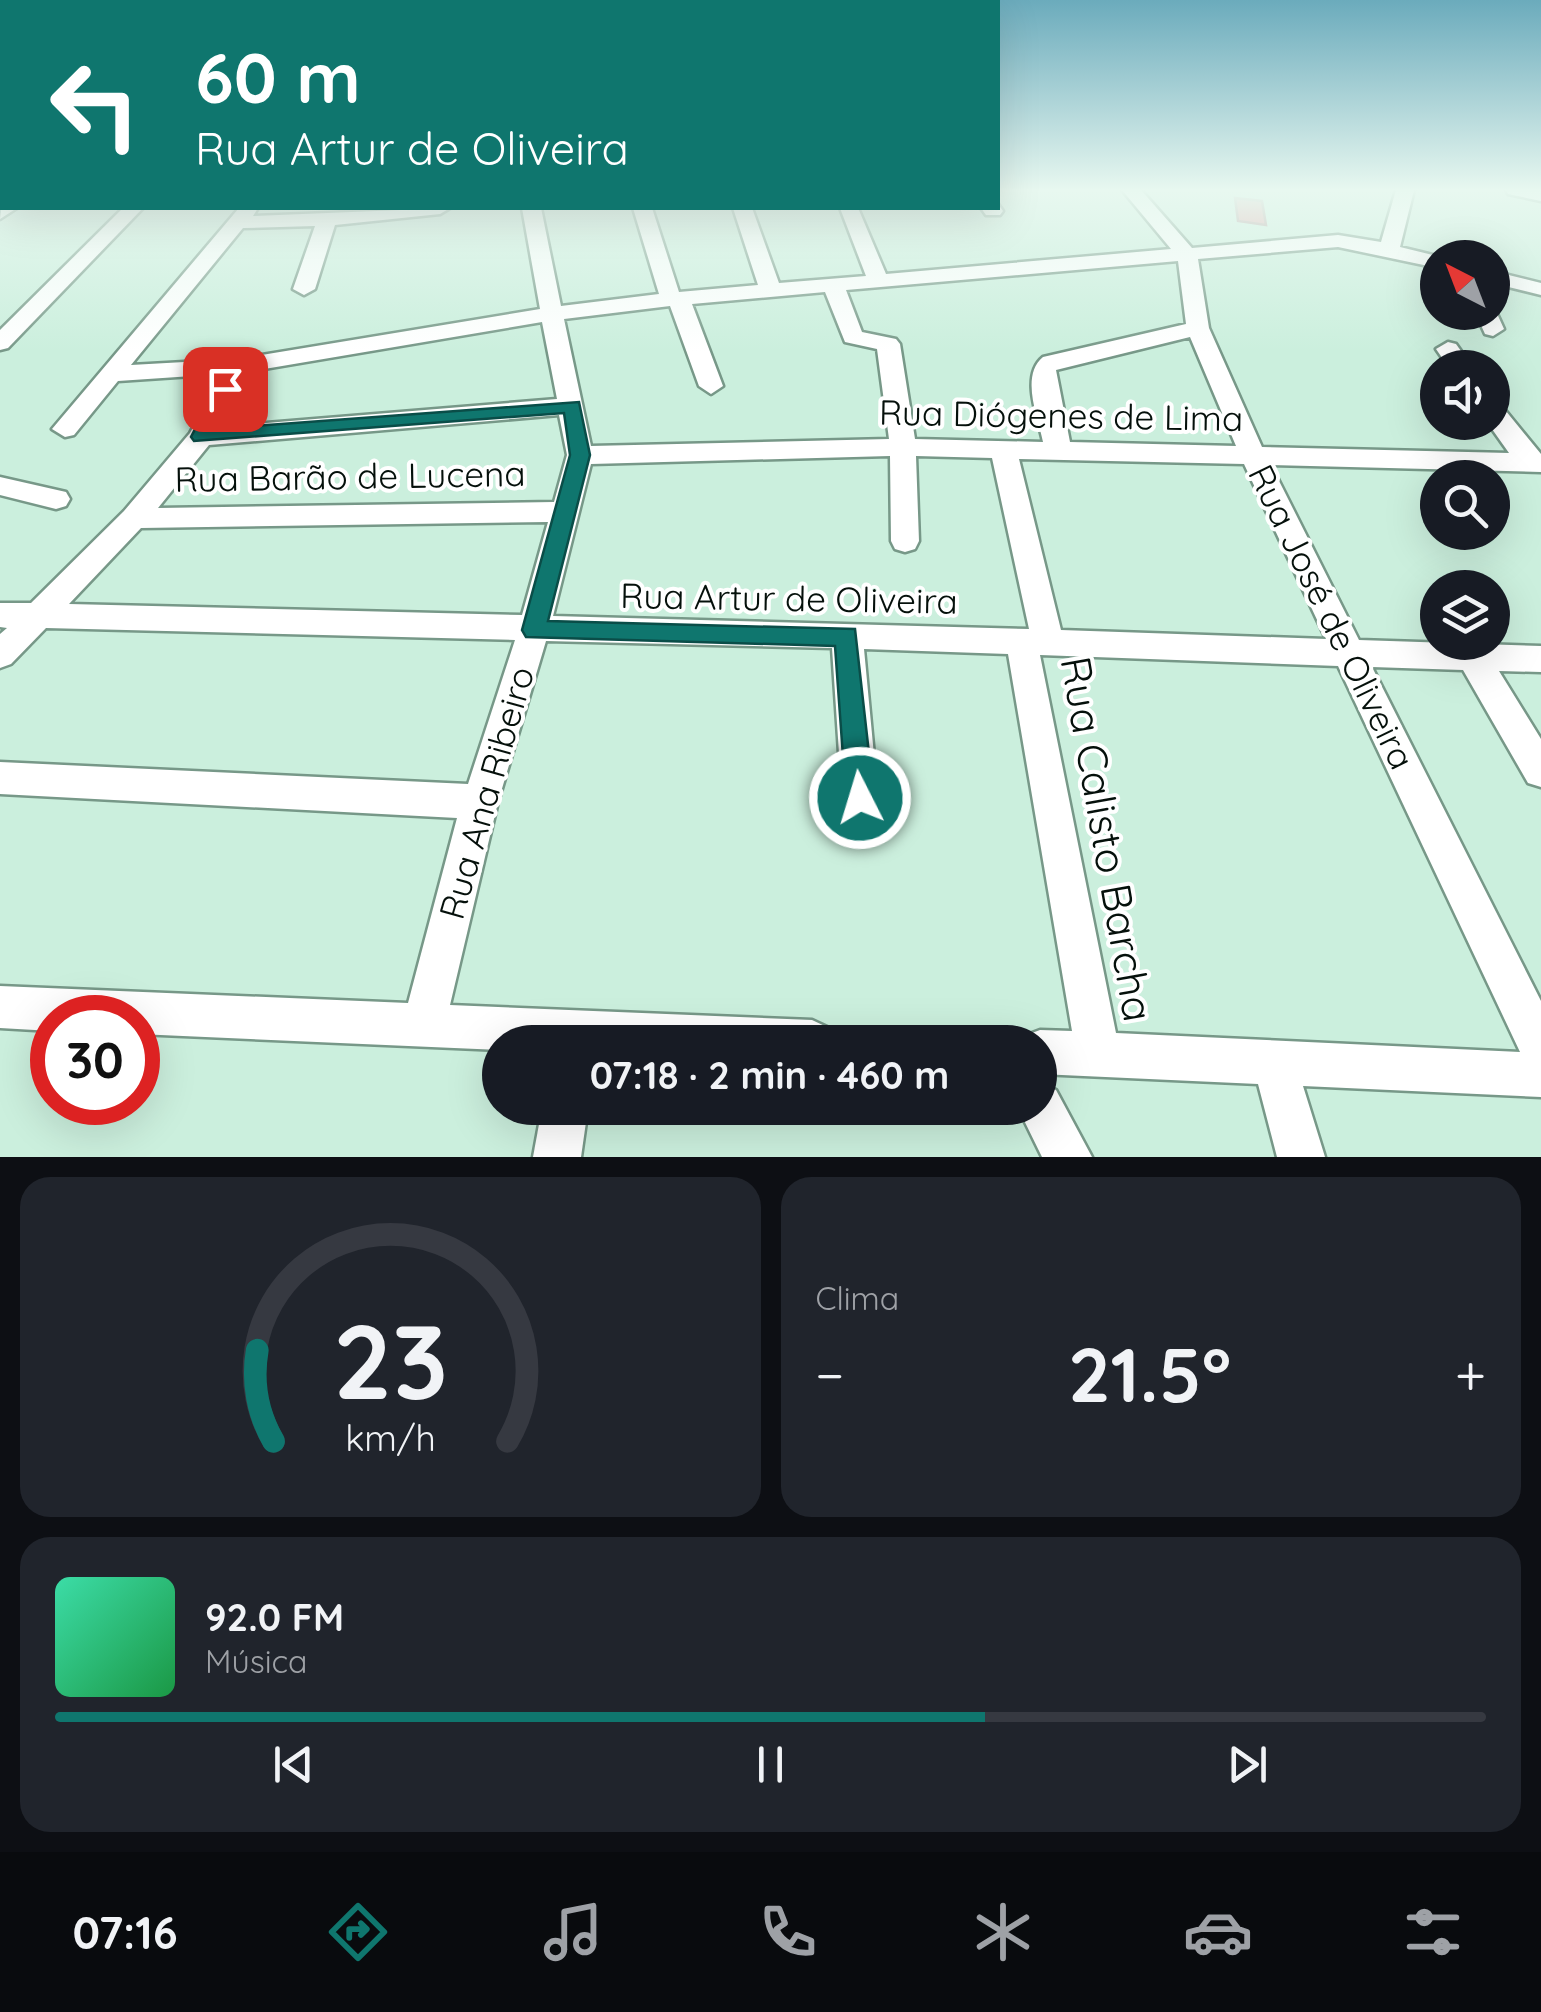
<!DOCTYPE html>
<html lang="pt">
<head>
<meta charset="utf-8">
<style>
  body { margin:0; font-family:Quicksand,sans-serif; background:#20242c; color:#f1f3f6; height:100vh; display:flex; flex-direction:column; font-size:38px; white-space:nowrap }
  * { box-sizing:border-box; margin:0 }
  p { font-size:32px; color:#9ea1a6 }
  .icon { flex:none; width:55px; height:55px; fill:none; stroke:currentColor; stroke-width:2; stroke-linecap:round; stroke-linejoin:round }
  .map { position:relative; height:1157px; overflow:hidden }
  .side { display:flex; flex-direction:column; gap:20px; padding:20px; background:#0d0f14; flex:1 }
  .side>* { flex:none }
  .guide { position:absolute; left:0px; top:0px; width:1000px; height:210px; box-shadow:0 10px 40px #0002; background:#0f766e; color:#fff; overflow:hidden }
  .needle { width:65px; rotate:318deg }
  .tools { position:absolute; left:1420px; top:240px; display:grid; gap:20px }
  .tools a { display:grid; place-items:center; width:90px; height:90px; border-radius:50%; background:#171b24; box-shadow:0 10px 40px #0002; font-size:50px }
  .speed { position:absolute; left:30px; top:995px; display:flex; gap:20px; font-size:50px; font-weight:700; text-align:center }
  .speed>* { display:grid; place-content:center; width:130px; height:130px; border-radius:50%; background:#171b24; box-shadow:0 10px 40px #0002; line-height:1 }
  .speed .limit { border:15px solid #d22; background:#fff; color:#111 }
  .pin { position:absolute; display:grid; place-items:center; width:85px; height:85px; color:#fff; margin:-42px; border-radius:20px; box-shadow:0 5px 15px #0006 }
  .me { position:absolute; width:110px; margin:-55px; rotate:355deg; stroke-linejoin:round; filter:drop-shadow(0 0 8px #0008) }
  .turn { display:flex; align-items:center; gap:35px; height:210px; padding:0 30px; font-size:45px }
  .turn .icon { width:130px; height:130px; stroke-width:2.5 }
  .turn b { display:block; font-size:70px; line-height:85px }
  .big { font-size:75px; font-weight:700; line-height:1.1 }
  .side .card { flex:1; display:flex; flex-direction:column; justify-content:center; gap:15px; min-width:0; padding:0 35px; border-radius:30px; background:#20242c }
  .side .dial { align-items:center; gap:0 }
  .dial svg { height:260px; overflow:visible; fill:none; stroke:#363941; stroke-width:7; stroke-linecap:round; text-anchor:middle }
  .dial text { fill:#f1f3f6; stroke:none }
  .song { display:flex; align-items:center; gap:30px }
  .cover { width:120px; height:120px; border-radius:15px; background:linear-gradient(135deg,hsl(160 70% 55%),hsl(140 70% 35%)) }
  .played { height:10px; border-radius:5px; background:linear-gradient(90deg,#0f766e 65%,#363941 65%) }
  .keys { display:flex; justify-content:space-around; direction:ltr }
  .heat { display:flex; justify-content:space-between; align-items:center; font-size:55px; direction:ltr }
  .side .tiles { flex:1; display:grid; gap:20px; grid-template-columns:1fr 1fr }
  .card:last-child { grid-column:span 2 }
  .trip { position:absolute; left:482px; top:1025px; width:575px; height:100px; border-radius:50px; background:#171b24; box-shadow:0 10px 40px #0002; font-weight:700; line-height:100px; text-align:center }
  .menu { display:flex; height:160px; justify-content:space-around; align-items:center; background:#090b0e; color:#9ea1a6 }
  .menu .icon { width:70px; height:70px }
  .menu .current { color:#0f766e }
  .menu b { font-size:45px; color:#f1f3f6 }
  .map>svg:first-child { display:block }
</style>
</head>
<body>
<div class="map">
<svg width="1541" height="1157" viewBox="0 0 1541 1157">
  <rect width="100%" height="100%" fill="#cbefdd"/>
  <polygon fill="#e7989f" stroke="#b38e91" stroke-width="2.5" points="1235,198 1262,201 1266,225 1238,221"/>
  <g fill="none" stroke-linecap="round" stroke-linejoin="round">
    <defs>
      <g id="minor">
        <path d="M1122,190h19l51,58 146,-13 43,7 15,-52h18l-14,57 45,11h-7v10l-100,-21 -140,12 11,69 53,119 247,6 -22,-31h5v-19l9,2 40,49v18l-270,-7 88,175 182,6v26l-42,-1 42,68v48l-13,-4 -65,-113 -91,-3 169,334v96l-238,-11 22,71h-48l-19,-73 -218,-10v-32h-18l2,-6 16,-6 32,1 -64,-377 -144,-5 14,149 -5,12 -13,5 -13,-5 -5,-12 -10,-150 -286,-7 -48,161 -48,203 362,15 15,7 7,15h-334v8l-362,-16v-16h-86v13l-52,-3v-42l408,17 49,-185 -457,-24v-32l468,22 47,-144 -469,-12 -35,36 -11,4v-34l7,-6 -7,-1v-24h31l93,-92 66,-78 32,-59 -104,7 -44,54 -9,2 -13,-8 187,-221h19l-5,8 197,-8 -10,6 -105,11 -20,64 -11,6 -11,-6 22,-63 -72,2 -112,137 107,-6 302,-50 -18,-101h19l20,98 98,-12 -26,-86h19l27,84 79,-7 -25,-77h19l27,75 87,-7 -26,-68h18l28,66 285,-25zM1178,261l8,63 -143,33c-23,19 -5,60 0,85l-128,-3 -15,-95 -4,-5 -34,-7 -16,-42zM825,292l20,50 32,7 12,90 -298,7 -27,-127 106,-13 29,80 12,8 12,-8 -31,-82zM542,322l15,77 -338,28 28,-55zM1190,337l46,109 -166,-4 -14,-72zM559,415l8,40 -13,47 -396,6 51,-63zM890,456l1,85 4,8 10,3 10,-3 4,-8 -3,-85 76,2 37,171 -476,-13 38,-152zM1019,459l225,5 82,175 -265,-9zM548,522l-26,93 -453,-11 72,-76zM1040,655l298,11 182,386 -404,-19z"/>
        <polygon points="1506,190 1541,190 1541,201 1508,194"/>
        <polygon points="2,203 2,208 17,208 0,219"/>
        <polygon points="998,204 1003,211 1000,215 986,215 981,208 998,208"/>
        <polygon points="123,208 143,208 8,348 0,350 0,330"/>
        <polygon points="1492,271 1541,283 1541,295 1492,283"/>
        <polygon points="1494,307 1504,329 1493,336 1485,334 1475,312 1492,312"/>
        <polygon points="1448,342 1456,344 1473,368 1449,368 1436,349"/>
        <polygon points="0,477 66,492 70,499 66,506 56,509 0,495"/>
        <polygon points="1040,1083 1056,1090 1092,1157 1042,1157 1018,1108 1040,1108"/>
        <polygon points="542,1108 588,1108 581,1157 533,1157"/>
      </g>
    </defs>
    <use href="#minor" stroke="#779888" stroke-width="5"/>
    <use href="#minor" fill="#fff" fill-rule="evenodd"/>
  </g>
  <linearGradient id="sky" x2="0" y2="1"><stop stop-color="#6babbc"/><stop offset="0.54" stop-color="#e8f8f0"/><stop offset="1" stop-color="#e8f8f0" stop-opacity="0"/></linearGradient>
  <rect width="1541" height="352" fill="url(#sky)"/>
  <polygon fill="#0f766e" stroke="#0a4d48" stroke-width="2.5" points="225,383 235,389 214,429 579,402 590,455 548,621 855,629 874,798 870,808 860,811 850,808 846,798 835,646 526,637 522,630 570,455 564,413 194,441 191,437 216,389"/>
  <g text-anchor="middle" stroke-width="8" stroke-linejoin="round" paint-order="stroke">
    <g font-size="35" fill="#05100b" stroke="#fff">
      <text transform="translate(1061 416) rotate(1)" y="12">Rua Diógenes de Lima</text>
      <text transform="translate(350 477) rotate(-1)" y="12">Rua Barão de Lucena</text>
      <text transform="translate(789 599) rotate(1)" y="12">Rua Artur de Oliveira</text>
      <text transform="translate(1331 617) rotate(64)" y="12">Rua José de Oliveira</text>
      <text transform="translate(487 793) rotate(-74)" y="12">Rua Ana Ribeiro</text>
    </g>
    <g font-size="42" fill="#05100b" stroke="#fff">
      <text transform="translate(1107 839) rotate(80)" y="15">Rua Calisto Barcha</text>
    </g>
  </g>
</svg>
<div class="tools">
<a><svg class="needle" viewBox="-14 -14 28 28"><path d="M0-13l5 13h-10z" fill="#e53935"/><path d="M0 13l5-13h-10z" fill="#9ea1a6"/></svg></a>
<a><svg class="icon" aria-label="sound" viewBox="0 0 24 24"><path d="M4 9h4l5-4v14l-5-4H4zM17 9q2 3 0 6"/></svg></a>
<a><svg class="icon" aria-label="search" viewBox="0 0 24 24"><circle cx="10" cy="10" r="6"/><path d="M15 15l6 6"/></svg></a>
<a><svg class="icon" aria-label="layers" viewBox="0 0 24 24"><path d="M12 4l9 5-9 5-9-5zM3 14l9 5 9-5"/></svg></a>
</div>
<div class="speed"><div class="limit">30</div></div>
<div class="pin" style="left:225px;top:389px;background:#d93025"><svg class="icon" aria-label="arrive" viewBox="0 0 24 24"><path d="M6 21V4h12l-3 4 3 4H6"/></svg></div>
<svg class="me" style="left:860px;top:798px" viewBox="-20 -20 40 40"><circle r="17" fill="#0f766e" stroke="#fff" stroke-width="3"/><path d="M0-11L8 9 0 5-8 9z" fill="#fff"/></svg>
<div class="trip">07:18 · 2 min · 460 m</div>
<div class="guide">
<div class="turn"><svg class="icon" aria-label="left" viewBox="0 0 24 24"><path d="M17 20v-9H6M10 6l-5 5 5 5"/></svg><div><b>60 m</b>Rua Artur de Oliveira</div></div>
</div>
</div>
<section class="side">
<div class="tiles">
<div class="card dial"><svg viewBox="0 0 100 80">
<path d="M14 69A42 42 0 1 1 86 69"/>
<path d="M14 69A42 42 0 0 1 9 41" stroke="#0f766e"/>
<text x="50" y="56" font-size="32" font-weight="700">23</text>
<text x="50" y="72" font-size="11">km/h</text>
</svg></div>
<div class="card"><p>Clima</p>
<div class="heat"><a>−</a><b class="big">21.5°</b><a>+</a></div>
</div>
<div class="card">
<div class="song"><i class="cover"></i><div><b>92.0 FM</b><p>Música</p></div></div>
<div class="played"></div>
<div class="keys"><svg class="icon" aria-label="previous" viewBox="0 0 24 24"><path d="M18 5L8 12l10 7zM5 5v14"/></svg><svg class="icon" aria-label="pause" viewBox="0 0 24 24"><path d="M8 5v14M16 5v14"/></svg><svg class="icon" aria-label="next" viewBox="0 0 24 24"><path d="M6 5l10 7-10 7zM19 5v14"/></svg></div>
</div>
</div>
</section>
<nav class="menu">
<b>07:16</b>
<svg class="icon current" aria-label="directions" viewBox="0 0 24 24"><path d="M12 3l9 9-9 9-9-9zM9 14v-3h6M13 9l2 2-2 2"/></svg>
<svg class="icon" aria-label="music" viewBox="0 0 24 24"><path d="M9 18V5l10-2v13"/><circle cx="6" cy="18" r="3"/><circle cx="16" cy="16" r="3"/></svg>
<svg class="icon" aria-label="phone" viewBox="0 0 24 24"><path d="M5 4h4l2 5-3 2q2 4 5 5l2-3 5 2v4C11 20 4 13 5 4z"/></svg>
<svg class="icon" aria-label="climate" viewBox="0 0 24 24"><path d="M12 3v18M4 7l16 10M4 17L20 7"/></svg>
<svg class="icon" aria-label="car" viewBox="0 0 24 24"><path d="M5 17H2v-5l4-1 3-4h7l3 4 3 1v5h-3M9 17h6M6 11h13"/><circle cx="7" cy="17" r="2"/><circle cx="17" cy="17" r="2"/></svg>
<svg class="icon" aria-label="filters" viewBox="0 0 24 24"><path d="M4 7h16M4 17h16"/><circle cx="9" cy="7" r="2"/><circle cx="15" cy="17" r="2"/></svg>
</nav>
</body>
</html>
